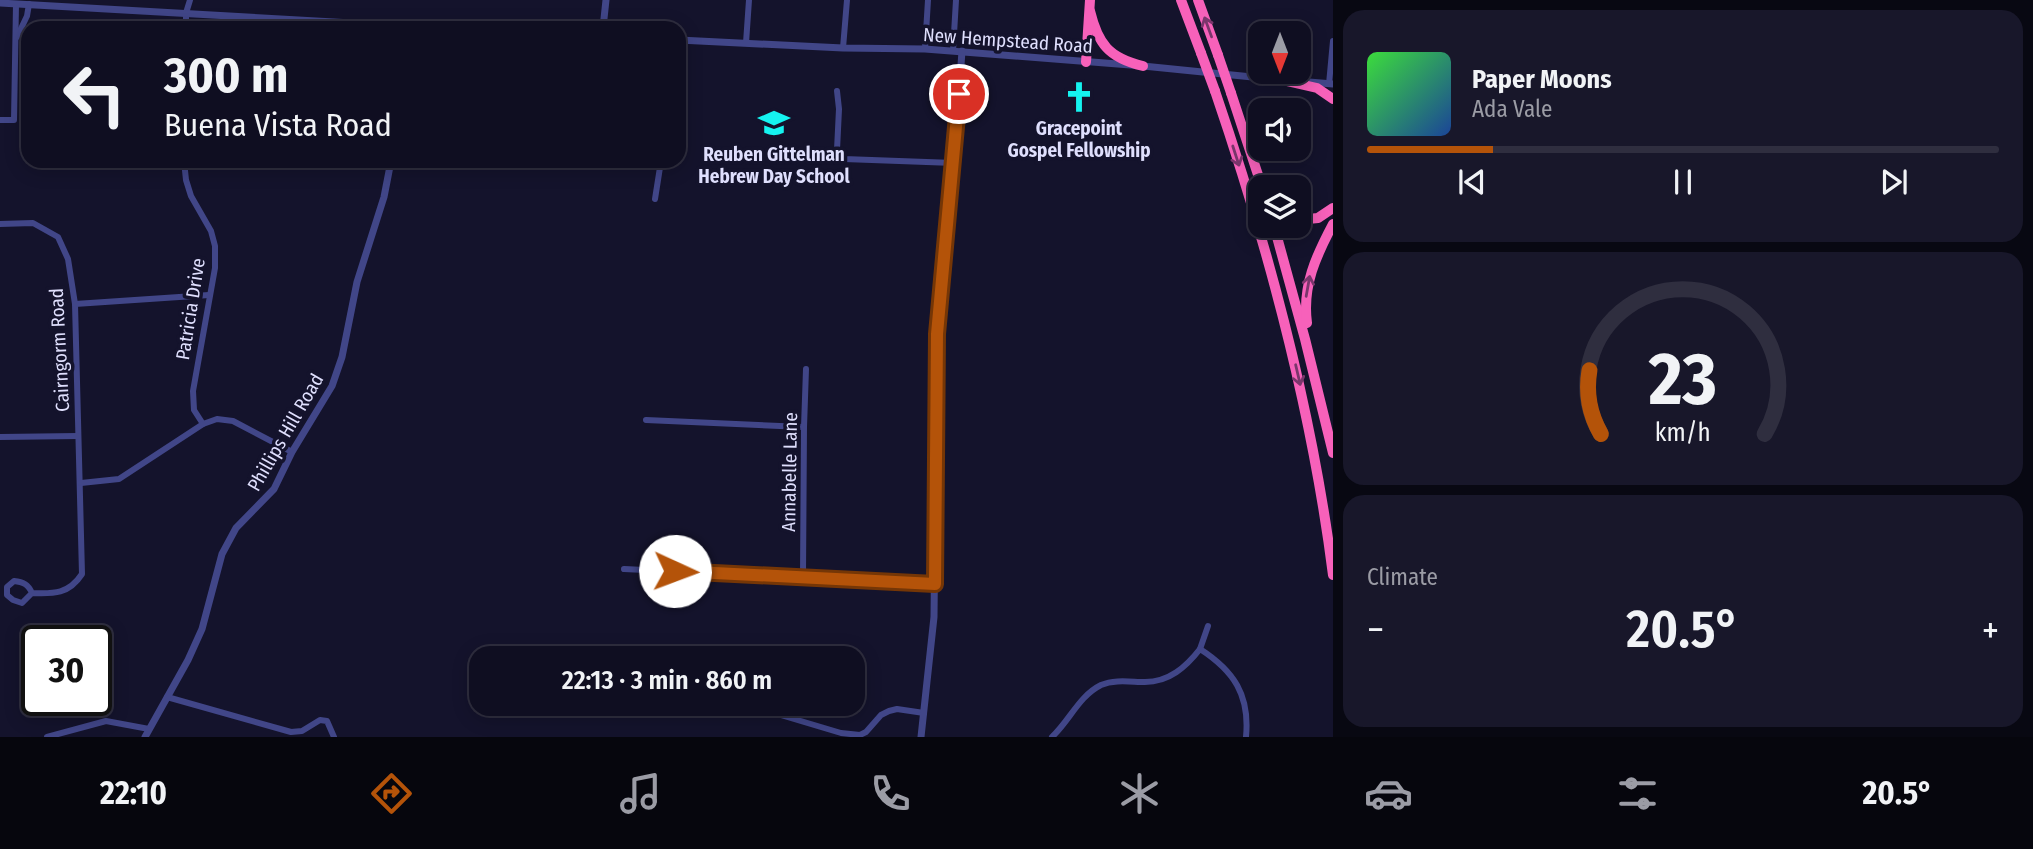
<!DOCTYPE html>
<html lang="en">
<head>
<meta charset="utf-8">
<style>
  body { margin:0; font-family:"Fira Sans Condensed",sans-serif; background:#18172a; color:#f1f3f6; height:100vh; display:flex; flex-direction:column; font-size:26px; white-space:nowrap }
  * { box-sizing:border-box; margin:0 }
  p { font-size:23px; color:#9b9ca5 }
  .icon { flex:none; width:38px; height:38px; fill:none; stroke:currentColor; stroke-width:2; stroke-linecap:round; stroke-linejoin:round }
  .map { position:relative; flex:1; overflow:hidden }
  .sheet { display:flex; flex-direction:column; gap:10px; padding:10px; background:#080812; width:700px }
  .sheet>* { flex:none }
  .top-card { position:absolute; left:21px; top:21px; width:665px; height:147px; border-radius:21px; box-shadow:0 4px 18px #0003,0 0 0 2px #2f2e3f; background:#0f0e21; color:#f1f3f6; overflow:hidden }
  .needle { width:46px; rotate:180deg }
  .buttons { position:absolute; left:1248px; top:21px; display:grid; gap:14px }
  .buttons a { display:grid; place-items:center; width:63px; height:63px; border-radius:14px; background:#0f0e21; box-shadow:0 4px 18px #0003,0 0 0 2px #2f2e3f; font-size:35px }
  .speed { position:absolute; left:21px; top:625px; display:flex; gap:14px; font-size:35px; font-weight:700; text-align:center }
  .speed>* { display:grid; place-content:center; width:91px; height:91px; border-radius:50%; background:#0f0e21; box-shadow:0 4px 18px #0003,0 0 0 2px #2f2e3f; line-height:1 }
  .speed .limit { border:4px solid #111; border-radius:10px; background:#fff; color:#111 }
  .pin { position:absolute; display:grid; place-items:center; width:60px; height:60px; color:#fff; margin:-30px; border:4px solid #fff; border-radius:50%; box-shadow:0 2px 7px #0007 }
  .me { position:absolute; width:77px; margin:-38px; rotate:92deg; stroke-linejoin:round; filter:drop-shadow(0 0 5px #0008) }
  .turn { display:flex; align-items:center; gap:24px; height:147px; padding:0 28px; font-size:32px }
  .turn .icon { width:91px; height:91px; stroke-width:2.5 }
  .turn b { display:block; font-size:49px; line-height:60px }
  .big { font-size:52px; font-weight:600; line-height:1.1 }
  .sheet .widget { flex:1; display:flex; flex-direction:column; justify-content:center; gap:10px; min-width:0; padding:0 24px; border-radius:21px; background:#18172a }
  .sheet .dial { align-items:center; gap:0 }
  .dial svg { height:182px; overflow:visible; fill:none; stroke:#2f2e3f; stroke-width:7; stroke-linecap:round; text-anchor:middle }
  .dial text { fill:#f1f3f6; stroke:none }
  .song { display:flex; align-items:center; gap:21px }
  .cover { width:84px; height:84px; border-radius:10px; background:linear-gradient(135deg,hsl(120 70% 55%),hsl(220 70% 35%)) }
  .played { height:7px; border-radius:4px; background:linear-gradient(90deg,#b45309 20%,#2f2e3f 20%) }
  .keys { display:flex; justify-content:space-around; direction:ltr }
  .heat { display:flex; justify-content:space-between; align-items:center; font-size:38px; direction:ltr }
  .trip { position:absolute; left:469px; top:646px; width:396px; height:70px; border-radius:21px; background:#0f0e21; box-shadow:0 4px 18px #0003,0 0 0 2px #2f2e3f; font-weight:600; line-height:70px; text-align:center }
  .dock { display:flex; height:112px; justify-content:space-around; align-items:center; background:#06060d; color:#9b9ca5 }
  .dock .icon { width:49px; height:49px }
  .dock .current { color:#b45309 }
  .dock b { font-size:32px; color:#f1f3f6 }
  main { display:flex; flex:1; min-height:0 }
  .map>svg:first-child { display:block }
</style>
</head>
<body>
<main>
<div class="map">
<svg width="1333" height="737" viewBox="0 0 1333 737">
  <rect width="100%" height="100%" fill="#14132c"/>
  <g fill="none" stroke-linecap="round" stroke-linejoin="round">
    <g stroke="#414688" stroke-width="6">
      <polyline points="186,28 186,13 190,0"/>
      <polyline points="17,37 27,16 29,4"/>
      <polyline points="746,43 749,0"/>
      <polyline points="843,48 847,0"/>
      <polyline points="925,49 928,0"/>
      <polyline points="953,51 956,0"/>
      <polyline points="679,57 682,40"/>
      <polyline points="1329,84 1333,41"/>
      <polyline points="837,91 839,109 837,150 840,156 844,159 954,163"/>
      <polyline points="0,120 14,120 16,4"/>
      <polyline points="184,161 186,180 191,196 211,231 215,246 215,268 193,391 194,410 203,424"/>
      <polyline points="655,199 661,161"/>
      <path d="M0,224l33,-1 25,14 10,22 7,45 7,270c-13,20 -28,20 -50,19 -4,-9 -9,-11 -18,-12l-7,6v8l6,5 9,3 10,-10"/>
      <polyline points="75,304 209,295"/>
      <polyline points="646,420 804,427"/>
      <polyline points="0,437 78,436"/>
      <polyline points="81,483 119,479 203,424 217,419 233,421 292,452"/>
      <polyline points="624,569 935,584"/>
      <polyline points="803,576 804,427 806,369"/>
      <polyline points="1200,649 1208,626"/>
      <polyline points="167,697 291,732 302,731 320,720 327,721 334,737"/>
      <polyline points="636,706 774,713 841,733 860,735 866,732 881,715 889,711 897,709 924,713"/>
      <polyline points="47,737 106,721 149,729"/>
      <path d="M1052,737c18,-17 27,-41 49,-52 14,-6 30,-3 44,-3 24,0 41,-15 55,-33 34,22 50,46 46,88"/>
    </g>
    <g stroke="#414688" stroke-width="7">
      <polyline points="0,3 441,28"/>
      <polyline points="603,28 606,0"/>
      <polyline points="679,40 843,48 925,49 1143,66 1283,80"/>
      <polyline points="1309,82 1333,84"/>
      <polyline points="145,737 188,660 202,629 222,554 236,528 274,489 292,452 332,386 342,357 357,282 384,197 391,161"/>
      <polyline points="921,737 934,617 937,334 954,163 962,51"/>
    </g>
    <g stroke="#f761ba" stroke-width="10">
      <polyline points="1181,0 1201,53"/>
      <polyline points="1198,0 1218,55"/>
      <path d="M1090,11c8,33 19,47 53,55"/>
      <polyline points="1086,62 1090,0"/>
      <polyline points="1282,80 1317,88 1333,99"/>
      <path d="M1215,91c54,158 97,318 118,484"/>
      <polyline points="1231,93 1262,187"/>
      <polyline points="1298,220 1318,218 1333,208"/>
      <polyline points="1274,226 1305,339 1333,453"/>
      <path d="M1307,323c-5,-37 9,-67 26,-99"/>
    </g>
    <g stroke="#f761ba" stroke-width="10">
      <polyline points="1201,53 1215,91"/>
      <polyline points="1218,55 1231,93"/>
    </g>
  </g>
  <defs><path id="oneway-shaft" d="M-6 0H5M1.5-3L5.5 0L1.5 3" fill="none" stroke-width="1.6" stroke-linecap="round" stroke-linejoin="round" transform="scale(1.75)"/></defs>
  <g stroke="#7a366c">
    <use href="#oneway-shaft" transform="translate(1208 27) rotate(-110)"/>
    <use href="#oneway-shaft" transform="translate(1236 156) rotate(72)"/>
    <use href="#oneway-shaft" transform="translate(1308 286) rotate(-80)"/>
    <use href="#oneway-shaft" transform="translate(1298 375) rotate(77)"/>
  </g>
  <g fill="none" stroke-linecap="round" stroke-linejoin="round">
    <defs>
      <polyline id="route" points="675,571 935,584 937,334 959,94"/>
    </defs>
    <use href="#route" stroke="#753606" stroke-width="18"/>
    <use href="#route" stroke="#b45309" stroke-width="12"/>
  </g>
  <defs>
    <symbol id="church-bare" viewBox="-9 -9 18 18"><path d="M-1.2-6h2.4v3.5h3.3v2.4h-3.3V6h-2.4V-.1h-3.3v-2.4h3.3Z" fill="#15f3f0" stroke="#14132c" stroke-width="2.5" paint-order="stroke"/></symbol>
    <symbol id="school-bare" viewBox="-9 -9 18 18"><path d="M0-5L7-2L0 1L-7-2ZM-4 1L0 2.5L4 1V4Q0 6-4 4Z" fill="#15f3f0" stroke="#14132c" stroke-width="2.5" paint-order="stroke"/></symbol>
  </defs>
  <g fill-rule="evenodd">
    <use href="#church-bare" x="1057" y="75" width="44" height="44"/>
    <use href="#school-bare" x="752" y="101" width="44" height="44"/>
  </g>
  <g text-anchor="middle" stroke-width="7" stroke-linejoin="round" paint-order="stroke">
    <g font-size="19" fill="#dfdffd" stroke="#14132c">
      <text transform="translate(1008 40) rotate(4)" y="7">New Hempstead Road</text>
      <text transform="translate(190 309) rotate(-81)" y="7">Patricia Drive</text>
      <text transform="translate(59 350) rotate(-93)" y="7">Cairngorm Road</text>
      <text transform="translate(285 432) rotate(-60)" y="7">Phillips Hill Road</text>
      <text transform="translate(789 472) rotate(-89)" y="7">Annabelle Lane</text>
    </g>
    <g font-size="19" font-weight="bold" fill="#dfdffd" stroke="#14132c">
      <text x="1079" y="135">Gracepoint<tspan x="1079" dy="22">Gospel Fellowship</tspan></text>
      <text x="774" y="161">Reuben Gittelman<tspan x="774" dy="22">Hebrew Day School</tspan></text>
    </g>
  </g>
</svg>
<div class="buttons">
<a><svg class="needle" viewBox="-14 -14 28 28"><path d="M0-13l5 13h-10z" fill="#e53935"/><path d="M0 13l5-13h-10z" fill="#9b9ca5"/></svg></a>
<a><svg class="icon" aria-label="sound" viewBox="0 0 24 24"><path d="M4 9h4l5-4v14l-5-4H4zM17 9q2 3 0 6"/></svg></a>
<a><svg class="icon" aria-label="layers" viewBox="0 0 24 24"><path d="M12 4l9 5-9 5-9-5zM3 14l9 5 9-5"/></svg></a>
</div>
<div class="speed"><div class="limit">30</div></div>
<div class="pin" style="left:959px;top:94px;background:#d93025"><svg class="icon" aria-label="arrive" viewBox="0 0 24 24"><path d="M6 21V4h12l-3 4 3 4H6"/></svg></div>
<svg class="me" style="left:675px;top:571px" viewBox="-20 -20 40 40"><circle r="19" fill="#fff"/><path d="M0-13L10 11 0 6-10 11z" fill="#b45309"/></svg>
<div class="trip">22:13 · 3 min · 860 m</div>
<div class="top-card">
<div class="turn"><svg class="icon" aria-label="left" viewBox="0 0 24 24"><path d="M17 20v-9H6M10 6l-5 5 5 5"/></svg><div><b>300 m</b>Buena Vista Road</div></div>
</div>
</div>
<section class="sheet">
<div class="widget">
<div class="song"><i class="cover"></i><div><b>Paper Moons</b><p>Ada Vale</p></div></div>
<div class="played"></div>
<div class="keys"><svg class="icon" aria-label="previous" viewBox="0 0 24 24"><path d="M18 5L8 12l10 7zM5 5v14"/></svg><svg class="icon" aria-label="pause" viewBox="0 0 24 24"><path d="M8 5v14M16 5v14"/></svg><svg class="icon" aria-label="next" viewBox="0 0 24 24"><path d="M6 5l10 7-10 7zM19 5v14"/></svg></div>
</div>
<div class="widget dial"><svg viewBox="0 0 100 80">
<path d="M14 69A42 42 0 1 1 86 69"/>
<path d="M14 69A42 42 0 0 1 9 41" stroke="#b45309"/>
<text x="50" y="56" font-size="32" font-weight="700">23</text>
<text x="50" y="72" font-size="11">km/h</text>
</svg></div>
<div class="widget"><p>Climate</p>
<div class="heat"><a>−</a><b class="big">20.5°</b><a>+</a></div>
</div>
</section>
</main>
<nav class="dock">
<b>22:10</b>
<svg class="icon current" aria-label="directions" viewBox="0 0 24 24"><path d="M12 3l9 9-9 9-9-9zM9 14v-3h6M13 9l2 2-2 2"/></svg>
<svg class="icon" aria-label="music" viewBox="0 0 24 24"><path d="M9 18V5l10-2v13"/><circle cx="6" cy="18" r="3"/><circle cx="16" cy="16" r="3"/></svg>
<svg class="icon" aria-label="phone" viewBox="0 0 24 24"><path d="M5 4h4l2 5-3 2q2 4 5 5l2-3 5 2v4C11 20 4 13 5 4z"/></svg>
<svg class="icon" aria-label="climate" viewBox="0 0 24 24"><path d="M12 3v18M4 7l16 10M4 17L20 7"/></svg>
<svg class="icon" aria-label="car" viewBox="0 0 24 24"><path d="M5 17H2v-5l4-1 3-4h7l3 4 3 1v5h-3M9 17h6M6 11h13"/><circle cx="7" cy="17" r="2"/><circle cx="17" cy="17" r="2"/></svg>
<svg class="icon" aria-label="filters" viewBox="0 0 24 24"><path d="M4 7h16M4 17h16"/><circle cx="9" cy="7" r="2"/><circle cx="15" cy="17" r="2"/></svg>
<b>20.5°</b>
</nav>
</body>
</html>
